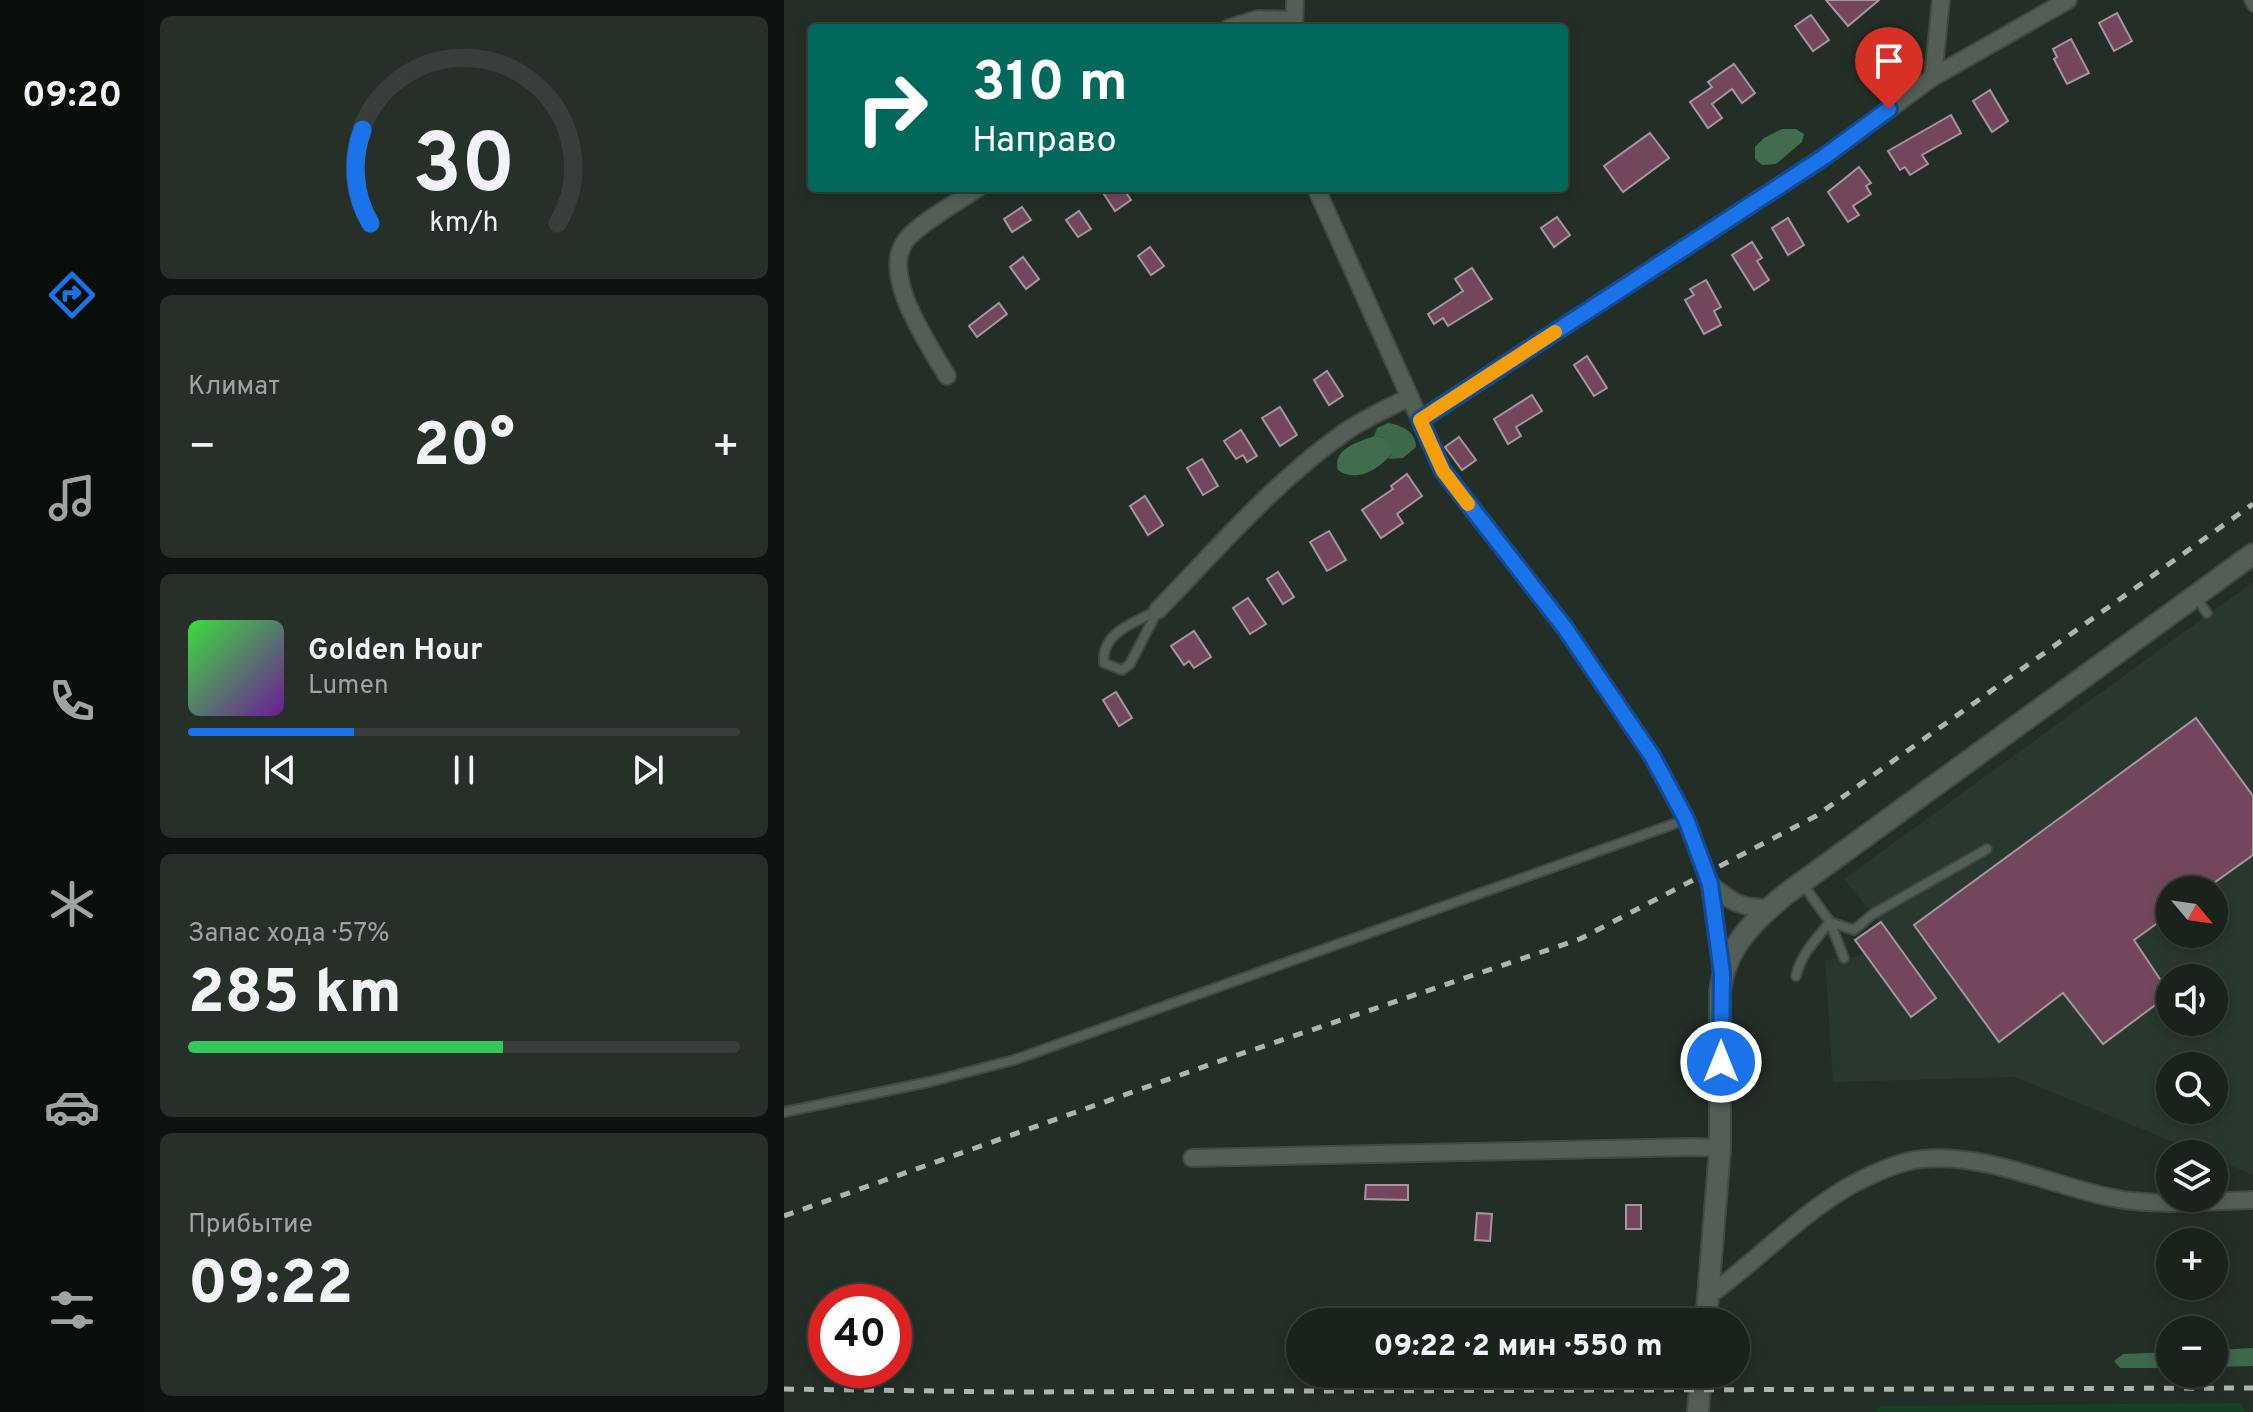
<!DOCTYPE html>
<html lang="ru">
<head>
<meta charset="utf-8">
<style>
  body { margin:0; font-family:Overpass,sans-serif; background:#272f29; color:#f1f3f6; height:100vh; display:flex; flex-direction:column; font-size:30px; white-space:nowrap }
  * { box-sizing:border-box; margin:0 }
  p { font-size:26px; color:#9fa4a3 }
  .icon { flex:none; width:44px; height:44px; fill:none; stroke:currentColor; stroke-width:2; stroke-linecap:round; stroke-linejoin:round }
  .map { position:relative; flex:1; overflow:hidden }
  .panel { display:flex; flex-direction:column; gap:16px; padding:16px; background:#0e130f; width:640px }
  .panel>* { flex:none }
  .top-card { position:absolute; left:24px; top:24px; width:760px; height:168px; border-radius:8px; box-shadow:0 4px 12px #0003,0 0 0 2px #383f3b; background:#00695c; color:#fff; overflow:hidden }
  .needle { width:52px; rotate:119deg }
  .tools { position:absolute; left:1372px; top:876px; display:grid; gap:16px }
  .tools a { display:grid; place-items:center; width:72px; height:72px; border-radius:50%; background:#1a221c; box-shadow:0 4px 12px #0003,0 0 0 2px #383f3b; font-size:40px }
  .speed { position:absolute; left:24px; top:1284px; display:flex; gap:16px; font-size:40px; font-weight:700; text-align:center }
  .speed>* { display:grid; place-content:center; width:104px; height:104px; border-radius:50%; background:#1a221c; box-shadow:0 4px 12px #0003,0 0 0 2px #383f3b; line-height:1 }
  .speed .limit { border:12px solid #d22; background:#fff; color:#111 }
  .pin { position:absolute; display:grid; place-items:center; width:68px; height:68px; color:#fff; margin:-82px -34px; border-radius:50% 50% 50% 0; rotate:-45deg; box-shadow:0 0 8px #0007 }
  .pin .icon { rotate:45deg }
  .me { position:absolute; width:88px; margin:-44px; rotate:0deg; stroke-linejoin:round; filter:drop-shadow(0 0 6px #0008) }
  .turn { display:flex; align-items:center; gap:28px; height:168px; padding:0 32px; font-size:36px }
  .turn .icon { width:104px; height:104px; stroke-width:2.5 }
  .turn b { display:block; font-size:56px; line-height:68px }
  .big { font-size:60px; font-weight:800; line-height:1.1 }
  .panel .card { flex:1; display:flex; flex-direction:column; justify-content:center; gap:12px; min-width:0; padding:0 28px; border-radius:12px; background:#272f29 }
  .panel .dial { align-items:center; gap:0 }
  .dial svg { height:208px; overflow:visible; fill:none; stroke:#383f3b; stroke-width:7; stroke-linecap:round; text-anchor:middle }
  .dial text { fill:#f1f3f6; stroke:none }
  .song { display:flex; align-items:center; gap:24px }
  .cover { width:96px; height:96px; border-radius:12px; background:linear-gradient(135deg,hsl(120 70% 55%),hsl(280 70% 35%)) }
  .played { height:8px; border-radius:4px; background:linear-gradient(90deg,#1a73e8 30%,#383f3b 30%) }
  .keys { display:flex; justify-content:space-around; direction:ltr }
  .heat { display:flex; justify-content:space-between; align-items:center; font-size:44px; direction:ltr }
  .charge { height:12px; border-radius:6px; background:linear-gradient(90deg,#34c759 57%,#383f3b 0) }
  .trip { position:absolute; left:502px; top:1308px; width:464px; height:80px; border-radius:40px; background:#1a221c; box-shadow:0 4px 12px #0003,0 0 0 2px #383f3b; font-weight:800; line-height:80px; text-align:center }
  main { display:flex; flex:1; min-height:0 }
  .tabs { display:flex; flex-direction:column; width:144px; justify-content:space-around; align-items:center; background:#0a0e0b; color:#9fa4a3 }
  .tabs .icon { width:56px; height:56px }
  .tabs .on { color:#1a73e8 }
  .tabs b { font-size:36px; color:#f1f3f6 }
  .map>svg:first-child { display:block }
</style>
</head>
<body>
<main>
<nav class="tabs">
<b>09:20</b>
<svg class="icon on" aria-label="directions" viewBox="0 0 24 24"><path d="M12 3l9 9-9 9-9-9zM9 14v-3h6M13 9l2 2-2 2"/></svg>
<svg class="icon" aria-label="music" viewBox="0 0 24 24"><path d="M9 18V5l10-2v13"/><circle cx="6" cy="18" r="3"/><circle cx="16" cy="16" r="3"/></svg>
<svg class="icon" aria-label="phone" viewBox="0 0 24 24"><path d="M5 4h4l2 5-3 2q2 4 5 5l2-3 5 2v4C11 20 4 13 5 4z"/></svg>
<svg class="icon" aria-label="climate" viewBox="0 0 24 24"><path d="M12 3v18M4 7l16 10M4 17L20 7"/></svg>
<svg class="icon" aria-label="car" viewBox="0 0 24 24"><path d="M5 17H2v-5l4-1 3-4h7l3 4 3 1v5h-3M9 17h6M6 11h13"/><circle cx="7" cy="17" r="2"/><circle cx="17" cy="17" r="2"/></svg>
<svg class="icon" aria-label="filters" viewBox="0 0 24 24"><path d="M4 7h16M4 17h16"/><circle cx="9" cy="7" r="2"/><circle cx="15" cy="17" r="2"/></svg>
</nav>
<section class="panel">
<div class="card dial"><svg viewBox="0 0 100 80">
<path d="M14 69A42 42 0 1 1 86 69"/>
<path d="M14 69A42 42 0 0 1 11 33" stroke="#1a73e8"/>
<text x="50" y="56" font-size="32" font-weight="700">30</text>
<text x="50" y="72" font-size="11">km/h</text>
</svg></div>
<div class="card"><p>Климат</p>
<div class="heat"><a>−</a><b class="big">20°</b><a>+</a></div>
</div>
<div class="card">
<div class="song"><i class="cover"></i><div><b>Golden Hour</b><p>Lumen</p></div></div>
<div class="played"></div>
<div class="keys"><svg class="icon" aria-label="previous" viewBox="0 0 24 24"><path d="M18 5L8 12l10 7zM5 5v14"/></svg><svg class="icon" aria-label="pause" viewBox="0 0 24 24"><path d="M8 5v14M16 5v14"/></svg><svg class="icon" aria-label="next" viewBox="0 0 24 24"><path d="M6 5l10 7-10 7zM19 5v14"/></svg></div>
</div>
<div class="card"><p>Запас хода · 57%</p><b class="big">285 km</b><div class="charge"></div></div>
<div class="card"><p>Прибытие</p><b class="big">09:22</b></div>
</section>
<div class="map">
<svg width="1469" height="1412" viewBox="0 0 1469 1412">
  <rect width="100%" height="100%" fill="#232e26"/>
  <path fill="#28382c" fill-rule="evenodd" d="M1469,582v593l-39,-16v-5h-11l-188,-77 -182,5 -8,-122 31,-3 7,-5 -9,-12 25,-18 -35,-43zM1386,890h44v44h-44zM1386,978h44v44h-44zM1386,1066h44v44h-44z"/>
  <polygon fill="#164125" points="1457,1403 1461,1412 1092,1412 1096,1406"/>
  <g fill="#3d6849">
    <path d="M604,423c14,2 28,9 28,24l-13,11 -15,1 5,-7 -8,-14 -11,-2 3,-8z"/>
    <polygon points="1469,1348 1469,1366 1430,1367 1430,1350"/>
    <polygon points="1386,1352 1386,1368 1336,1368 1330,1361 1339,1354"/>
  </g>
  <g fill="#416d4d">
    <polygon points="998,129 1012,129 1020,134 1018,142 992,164 978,165 971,159 971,147 980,138"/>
    <path d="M590,436l11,2 7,6 1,8c-12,16 -36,32 -55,18 -6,-21 20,-28 36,-34z"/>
  </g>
  <g fill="#74465d" stroke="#a5969d" stroke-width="2">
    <polygon points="1042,0 1095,0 1064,26"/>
    <polygon points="1333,13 1348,41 1330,51 1315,23"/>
    <polygon points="1027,15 1045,40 1029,51 1011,26"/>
    <polygon points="1287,39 1305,73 1283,84 1270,59 1273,57 1269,49"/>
    <polygon points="950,64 971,93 958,103 948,89 928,104 938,118 924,128 906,102 928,87 924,82"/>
    <polygon points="1206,90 1224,121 1208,132 1189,101"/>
    <polygon points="1167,115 1177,133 1138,155 1144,164 1126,175 1121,167 1116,170 1104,151"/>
    <polygon points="866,133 885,158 839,192 820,166"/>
    <polygon points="1075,167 1087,183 1082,186 1087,194 1069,206 1075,215 1064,222 1044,192"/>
    <polygon points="316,188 339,188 347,200 331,211"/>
    <polygon points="238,207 247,220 228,232 220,219"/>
    <polygon points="295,211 307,229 294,237 282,220"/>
    <polygon points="773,217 786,235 770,247 757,228"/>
    <polygon points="1004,218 1020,245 1004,255 988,228"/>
    <polygon points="968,242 978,258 973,261 985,280 970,290 948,255"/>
    <polygon points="366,247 380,266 367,275 354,256"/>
    <polygon points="239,257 255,279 242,289 226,267"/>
    <polygon points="688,268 708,299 664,326 659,318 650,324 644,314 679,291 671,279"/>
    <polygon points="922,280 937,307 930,311 937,325 920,334 901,300 910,295 906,289"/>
    <polygon points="215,303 223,314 193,337 185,326"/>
    <polygon points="803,356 823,388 810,396 790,365"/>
    <polygon points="543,371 559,396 545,405 530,380"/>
    <polygon points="748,395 758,411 732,427 737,436 724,444 710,419"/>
    <polygon points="496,407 513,435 496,446 478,418"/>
    <polygon points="457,430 473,456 463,462 459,455 452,459 440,441"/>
    <polygon points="675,437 692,460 678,470 661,447"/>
    <polygon points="418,459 434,486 419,495 403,468"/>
    <polygon points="623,474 638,496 613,514 619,523 597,538 578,510 609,489 607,486"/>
    <polygon points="361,496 379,525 364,535 346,506"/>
    <polygon points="545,531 562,560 543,571 526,542"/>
    <polygon points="494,572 510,597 499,604 483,579"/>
    <polygon points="464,598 482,624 466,634 449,608"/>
    <polygon points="410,631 427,657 410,668 405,661 400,665 387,646"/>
    <polygon points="332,692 348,718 335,726 319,700"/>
    <polygon points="1412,718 1469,796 1469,855 1420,890 1386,890 1386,914 1350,940 1386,994 1319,1044 1279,993 1215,1042 1130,925"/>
    <polygon points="1097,922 1152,998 1127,1017 1071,940"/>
    <polygon points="582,1185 624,1185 624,1200 581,1199"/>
    <rect x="842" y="1205" width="15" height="24"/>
    <polygon points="693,1213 708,1214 706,1241 691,1240"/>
  </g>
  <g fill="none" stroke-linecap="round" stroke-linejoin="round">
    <defs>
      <g id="service">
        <polyline points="1465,0 1469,7"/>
        <polyline points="1412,598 1423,613"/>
        <path d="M374,610l-28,54 -8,6 -18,-7c-3,-31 31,-40 54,-53z"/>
        <polyline points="1018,883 1046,922 1070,930 1089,914 1203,849"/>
        <path d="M1012,976c5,-22 20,-37 34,-54l14,36"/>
        <polyline points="0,1112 145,1082 230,1060 901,820"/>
      </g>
      <g id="minor">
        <polyline points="445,28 474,19 510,20"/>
        <polyline points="510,28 511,0"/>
        <polyline points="1149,77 1157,0"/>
        <polyline points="532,188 659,471 781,628 868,756 902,819 926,884 938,973"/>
        <path d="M163,376c-18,-31 -69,-104 -40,-137 14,-17 52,-38 71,-51"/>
        <polyline points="636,420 1040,157 1149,77 1284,0"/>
        <path d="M374,610c60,-62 116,-128 187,-178 20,-14 43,-24 65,-35"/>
        <path d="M926,884c23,19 30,24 60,24"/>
        <polyline points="408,1158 909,1147 936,1148"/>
        <path d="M924,1296c50,-35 91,-82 145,-112 19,-10 47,-23 69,-25 65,-6 128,26 191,39 44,9 94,3 140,2"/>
      </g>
      <g id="tertiary">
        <path d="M922,1322l14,-174v-156c5,-44 33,-71 66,-98l467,-340"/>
        <polyline points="914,1412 917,1374"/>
      </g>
    </defs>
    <use href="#service" stroke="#404942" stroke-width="12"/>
    <use href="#minor" stroke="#404942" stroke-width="20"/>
    <use href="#tertiary" stroke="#404942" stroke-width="24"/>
    <use href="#service" stroke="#535e55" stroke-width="8"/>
    <use href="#minor" stroke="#535e55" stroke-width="16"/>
    <use href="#tertiary" stroke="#535e55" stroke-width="20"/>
    <g stroke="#aeb5af" stroke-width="5" stroke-dasharray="10 10" stroke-linecap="butt">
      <polyline points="0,1216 433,1062 796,939 1032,816 1469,504"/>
      <polyline points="0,1389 225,1392 1469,1388"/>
    </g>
  </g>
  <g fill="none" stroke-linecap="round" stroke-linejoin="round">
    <defs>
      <polyline id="route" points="937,1062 938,973 926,884 902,819 868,756 781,628 659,471 636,420 1040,157 1105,109"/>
    </defs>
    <use href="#route" stroke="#114b97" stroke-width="20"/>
    <use href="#route" stroke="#1a73e8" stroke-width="14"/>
    <polyline stroke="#f59e0b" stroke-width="14" points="684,504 659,471 636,420 771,332"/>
  </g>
</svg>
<div class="tools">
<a><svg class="needle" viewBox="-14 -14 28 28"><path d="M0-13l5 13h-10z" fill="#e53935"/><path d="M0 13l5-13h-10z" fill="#9fa4a3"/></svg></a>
<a><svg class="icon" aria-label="sound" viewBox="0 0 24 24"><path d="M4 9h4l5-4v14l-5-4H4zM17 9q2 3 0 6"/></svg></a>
<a><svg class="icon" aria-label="search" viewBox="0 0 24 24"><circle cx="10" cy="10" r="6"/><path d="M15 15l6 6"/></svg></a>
<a><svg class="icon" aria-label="layers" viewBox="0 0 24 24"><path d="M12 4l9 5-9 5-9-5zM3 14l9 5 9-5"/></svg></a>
<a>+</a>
<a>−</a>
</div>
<div class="speed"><div class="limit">40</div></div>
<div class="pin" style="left:1105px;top:109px;background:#d93025"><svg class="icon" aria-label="arrive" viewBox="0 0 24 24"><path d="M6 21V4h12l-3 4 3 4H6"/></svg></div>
<svg class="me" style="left:937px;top:1062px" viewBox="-20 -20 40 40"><circle r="17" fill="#1a73e8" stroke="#fff" stroke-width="3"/><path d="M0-11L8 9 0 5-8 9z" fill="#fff"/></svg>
<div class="trip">09:22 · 2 мин · 550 m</div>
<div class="top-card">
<div class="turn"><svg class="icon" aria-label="right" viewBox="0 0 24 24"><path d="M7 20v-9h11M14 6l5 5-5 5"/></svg><div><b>310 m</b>Направо</div></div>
</div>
</div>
</main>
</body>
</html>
